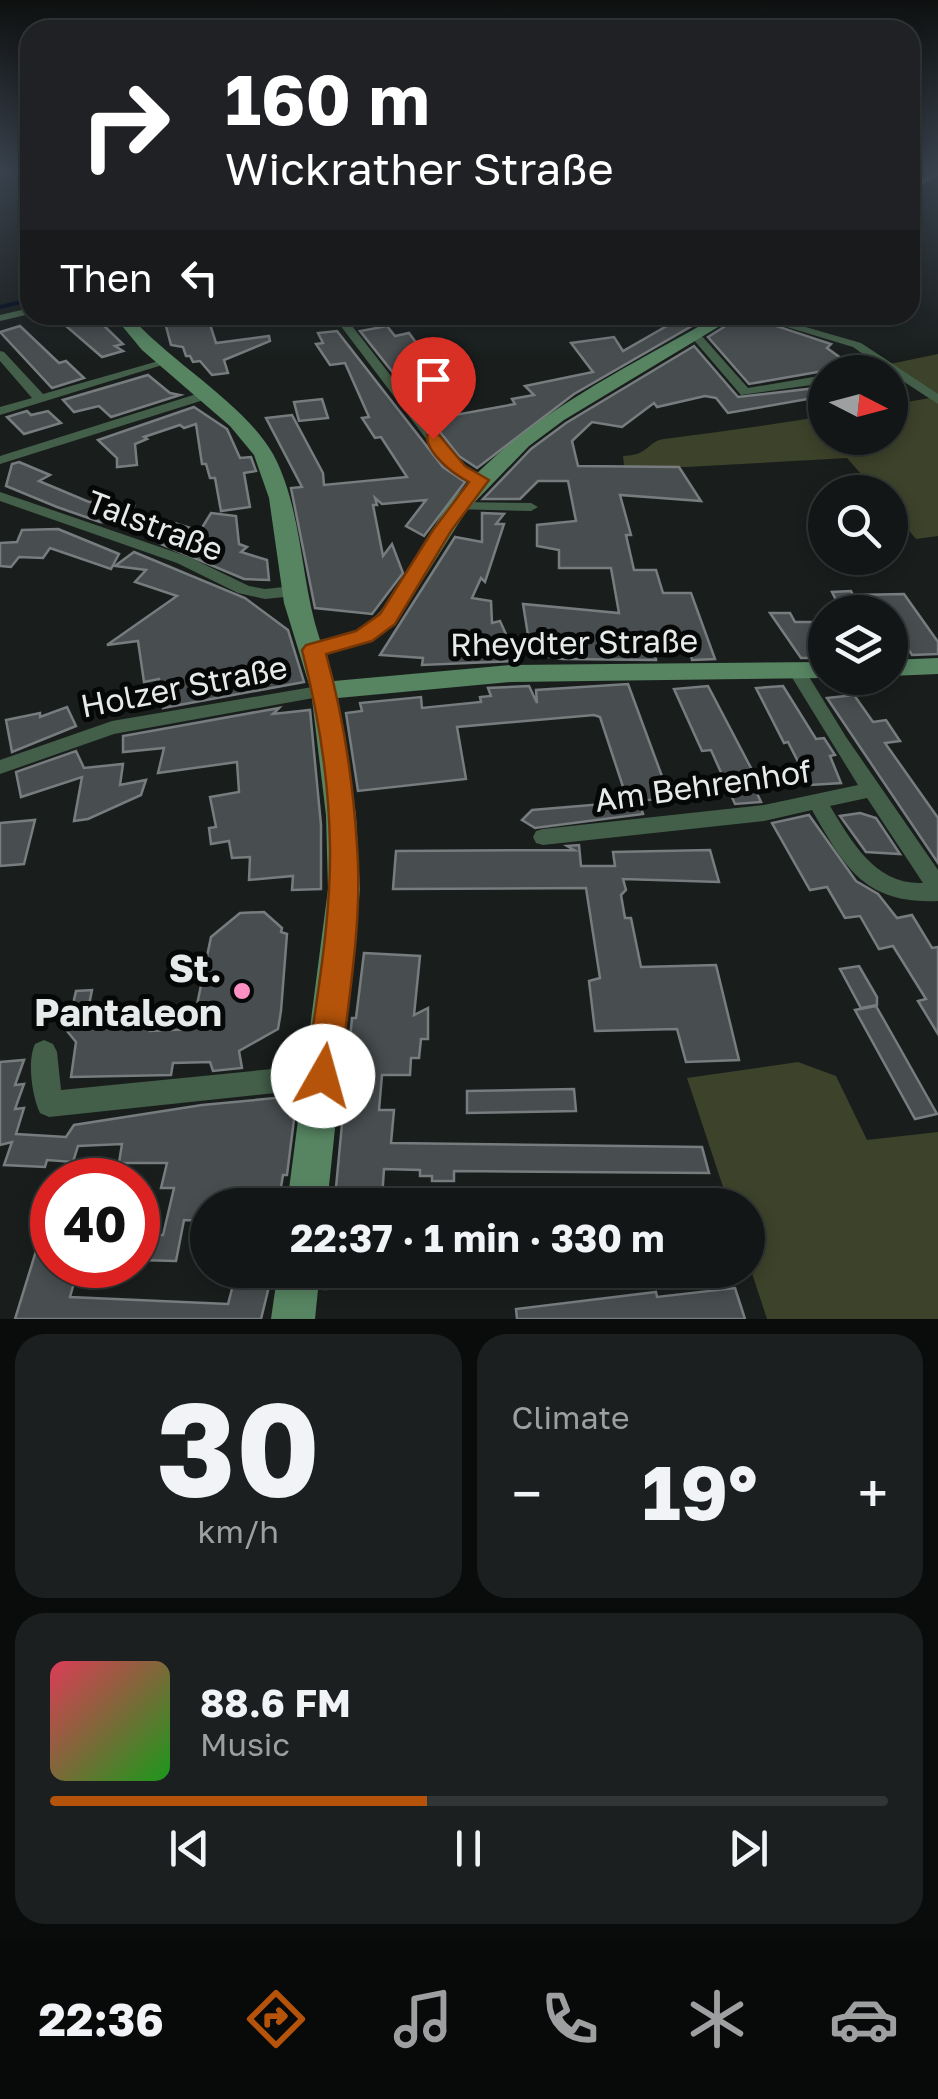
<!DOCTYPE html>
<html lang="en">
<head>
<meta charset="utf-8">
<style>
  body { margin:0; font-family:"Golos Text",sans-serif; background:#1c1f1f; color:#f1f3f6; height:100vh; display:flex; flex-direction:column; font-size:38px; white-space:nowrap }
  * { box-sizing:border-box; margin:0 }
  p { font-size:32px; color:#9d9fa1 }
  .icon { flex:none; width:55px; height:55px; fill:none; stroke:currentColor; stroke-width:2; stroke-linecap:round; stroke-linejoin:round }
  .map { position:relative; height:1319px; overflow:hidden }
  .drawer { display:flex; flex-direction:column; gap:15px; padding:15px; background:#0a0c0c; flex:1 }
  .drawer>* { flex:none }
  .guide { position:absolute; left:20px; top:20px; width:900px; height:305px; border-radius:30px; box-shadow:0 5px 15px #0003,0 0 0 2px #323535; background:#202124; color:#fff; overflow:hidden }
  .needle { width:65px; rotate:96deg }
  .buttons { position:absolute; left:808px; top:355px; display:grid; gap:20px }
  .buttons a { display:grid; place-items:center; width:100px; height:100px; border-radius:50%; background:#131616; box-shadow:0 5px 15px #0003,0 0 0 2px #323535; font-size:50px }
  .speed { position:absolute; left:30px; top:1158px; display:flex; gap:20px; font-size:50px; font-weight:700; text-align:center }
  .speed>* { display:grid; place-content:center; width:130px; height:130px; border-radius:50%; background:#131616; box-shadow:0 5px 15px #0003,0 0 0 2px #323535; line-height:1 }
  .speed .limit { border:15px solid #d22; background:#fff; color:#111 }
  .pin { position:absolute; display:grid; place-items:center; width:85px; height:85px; color:#fff; margin:-102px -42px; border-radius:50% 50% 50% 0; rotate:-45deg; box-shadow:0 0 10px #0007 }
  .pin .icon { rotate:45deg }
  .me { position:absolute; width:110px; margin:-55px; rotate:7deg; stroke-linejoin:round; filter:drop-shadow(0 0 8px #0008) }
  .turn { display:flex; align-items:center; gap:35px; height:210px; padding:0 40px; font-size:45px }
  .turn .icon { width:130px; height:130px; stroke-width:2.5 }
  .turn b { display:block; font-size:70px; line-height:85px }
  .then { display:flex; align-items:center; height:95px; padding:0 40px; background:#0003; gap:20px; font-size:38px }
  .big { font-size:75px; font-weight:700; line-height:1.1 }
  .drawer .card { flex:1; display:flex; flex-direction:column; justify-content:center; gap:15px; min-width:0; padding:0 35px; border-radius:30px; background:#1c1f1f }
  .drawer .dial { align-items:center; gap:0 }
  .dial b { font-size:130px; line-height:1 }
  .song { display:flex; align-items:center; gap:30px }
  .cover { width:120px; height:120px; border-radius:15px; background:linear-gradient(135deg,hsl(350 70% 55%),hsl(120 70% 35%)) }
  .played { height:10px; border-radius:5px; background:linear-gradient(90deg,#b45309 45%,#323535 45%) }
  .keys { display:flex; justify-content:space-around; direction:ltr }
  .heat { display:flex; justify-content:space-between; align-items:center; font-size:55px; direction:ltr }
  .drawer .tiles { flex:1; display:grid; gap:15px; grid-template-columns:1fr 1fr }
  .card:last-child { grid-column:span 2 }
  .trip { position:absolute; left:190px; top:1188px; width:575px; height:100px; border-radius:50px; background:#131616; box-shadow:0 5px 15px #0003,0 0 0 2px #323535; font-weight:700; line-height:100px; text-align:center }
  .tab-bar { display:flex; height:160px; justify-content:space-around; align-items:center; background:#080909; color:#9d9fa1 }
  .tab-bar .icon { width:70px; height:70px }
  .tab-bar .on { color:#b45309 }
  .tab-bar b { font-size:45px; color:#f1f3f6 }
  .map>svg:first-child { display:block }
</style>
</head>
<body>
<div class="map">
<svg width="938" height="1319" viewBox="0 0 938 1319">
  <rect width="100%" height="100%" fill="#191e1d"/>
  <g fill="#3d422a">
    <polygon points="938,354 938,396 890,364"/>
    <path d="M930,398l8,6v132l-22,3 -26,-31v-16h-13l-30,-34 -161,9 -62,-1 -1,-10c25,0 25,-15 41,-17 53,-7 107,-14 161,-23v22h65v-33z"/>
    <polygon points="798,1062 836,1076 867,1140 938,1132 938,1319 767,1319 748,1261 748,1205 729,1205 687,1078"/>
  </g>
  <g fill="none" stroke-linecap="round" stroke-linejoin="round">
    <polyline stroke="#000b1e" stroke-width="4" points="0,307 30,300"/>
  </g>
  <g fill="#484d4f" stroke="#777c7e" stroke-width="2.5">
    <polygon points="79,315 92,315 98,320 123,344 115,346 123,351 102,357 59,320"/>
    <polygon points="163,315 207,315 216,343 269,336 270,341 224,360 228,373 212,375 200,361 193,362 190,356 186,356 183,347 171,345"/>
    <polygon points="686,315 711,315 574,394 477,468 459,456 360,331 387,326 395,336 409,333 444,381 430,385 455,415 515,404 512,399 534,395 525,386 593,372 571,343 614,337 623,351"/>
    <polygon points="743,315 831,344 827,348 852,366 749,384 708,337"/>
    <polygon points="20,326 59,363 66,361 84,378 52,388 0,332"/>
    <polygon points="337,331 443,467 465,482 424,536 406,526 426,500 382,504 375,498 377,505 373,505 383,556 392,544 403,573 372,614 315,608 291,488 302,487 266,418 292,415 323,473 324,485 407,477 381,437 375,438 362,418 369,417 345,363 330,365 316,344 323,343 318,333"/>
    <polygon points="694,346 738,397 825,387 825,396 728,413 716,398 705,396 657,407 654,403 622,427 592,422 572,441 578,466 679,467 701,501 620,495 631,535 626,535 634,570 656,570 663,593 691,593 715,659 692,660 687,640 653,640 656,660 562,659 531,654 523,604 619,613 611,568 559,568 559,550 537,546 537,525 576,521 568,481 538,481 520,499 483,499 531,449 566,423"/>
    <polygon points="148,375 170,393 180,395 111,417 99,406 74,412 63,400"/>
    <polygon points="322,399 328,418 299,421 294,402"/>
    <polygon points="194,407 227,429 240,458 251,457 256,471 244,473 250,507 221,511 215,478 210,478 206,464 202,464 196,424 184,428 180,425 144,437 147,439 135,444 137,465 117,467 117,458 98,440"/>
    <polygon points="27,411 31,415 48,411 61,423 24,434 7,417"/>
    <polygon points="19,462 50,475 39,481 89,502 100,502 98,506 134,506 126,523 100,522 57,507 6,486 12,464"/>
    <polygon points="211,513 236,516 239,544 247,547 241,552 267,560 269,580 244,579 151,540 174,523 200,531"/>
    <polygon points="482,513 504,514 496,524 504,524 485,582 481,578 472,598 491,601 492,623 500,621 518,661 422,665 423,658 380,655 455,537 482,542"/>
    <polygon points="58,529 119,554 111,569 50,548 43,558 19,557 11,567 0,566 0,543 17,542 22,530"/>
    <polygon points="134,552 245,598 288,630 304,682 163,708 159,679 144,682 138,641 107,645 177,596 135,582 146,570 115,566"/>
    <polygon points="851,591 853,595 904,594 938,642 938,654 912,655 907,647 899,647 890,632 890,612 842,612 832,592"/>
    <polygon points="770,613 790,613 795,622 825,622 825,658 801,658"/>
    <polygon points="628,684 670,798 628,802 600,717 594,715 457,727 466,779 358,791 346,713 362,711 360,703 421,697 422,708 481,702 480,697 491,696 488,688 529,686 537,703 536,690"/>
    <polygon points="708,686 762,789 755,789 761,802 735,804 711,750 702,751 674,689"/>
    <polygon points="783,686 816,739 824,738 835,755 830,756 841,783 810,785 788,742 784,743 756,688"/>
    <polygon points="854,695 873,722 886,720 900,741 885,743 938,818 938,863 827,698"/>
    <polygon points="67,707 76,726 12,752 6,720 40,713 40,717"/>
    <polygon points="279,708 273,714 310,710 321,825 321,889 292,890 293,876 249,880 250,857 232,858 229,841 211,844 209,828 216,827 210,797 239,792 237,762 158,773 164,748 123,752 123,736"/>
    <polygon points="76,751 84,768 123,764 120,785 146,780 141,795 88,819 74,821 82,777 21,797 16,772"/>
    <polygon points="639,801 643,814 535,828 522,820 532,810"/>
    <polygon points="860,813 876,818 900,854 866,852 840,816"/>
    <polygon points="809,815 856,881 878,894 897,918 912,915 932,948 938,947 938,1034 918,1001 926,999 893,946 879,949 860,916 845,918 827,887 810,890 772,823"/>
    <polygon points="35,820 24,864 0,866 0,823"/>
    <polygon points="579,845 581,866 615,866 613,852 710,850 719,882 623,879 626,890 621,895 625,918 631,918 641,967 716,965 739,1060 686,1062 677,1029 595,1031 589,981 600,978 586,888 393,889 396,851 574,850 567,846"/>
    <polygon points="264,912 282,928 281,932 287,934 281,1011 278,1029 239,1051 242,1068 213,1071 210,1062 173,1063 171,1075 71,1077 76,1042 67,1031 76,991 92,990 89,1005 125,1005 124,1010 155,1011 150,1031 192,1029 211,937 240,913"/>
    <polygon points="364,953 420,956 414,1015 428,1008 428,1039 421,1039 419,1058 411,1058 410,1075 382,1075 379,1110 394,1110 391,1143 702,1147 709,1173 454,1171 454,1181 432,1181 432,1176 420,1176 420,1170 384,1169 382,1198 335,1198 352,1018 356,1018"/>
    <polygon points="859,966 877,997 877,1005 861,1008 840,969"/>
    <polygon points="876,1006 893,1036 937,1114 915,1119 855,1010"/>
    <polygon points="24,1060 15,1085 24,1084 15,1109 24,1108 16,1134 66,1137 74,1125 202,1105 297,1096 287,1175 283,1175 278,1205 208,1205 208,1221 184,1220 176,1261 138,1260 138,1235 163,1235 174,1188 161,1188 167,1163 119,1163 122,1144 78,1146 73,1162 47,1160 45,1167 4,1165 12,1142 0,1145 0,1062"/>
    <polygon points="574,1089 576,1111 467,1113 467,1091"/>
    <polygon points="49,1209 52,1209 52,1265 79,1265 70,1297 228,1304 237,1270 273,1270 261,1319 15,1319"/>
    <polygon points="327,1270 418,1270 419,1284 325,1289"/>
    <polygon points="735,1288 745,1319 517,1319 516,1309 656,1292 657,1297"/>
  </g>
  <g fill="none" stroke-linecap="round" stroke-linejoin="round">
    <g fill="#435f49" fill-rule="evenodd">
      <polygon points="30,308 30,314 0,321 0,315"/>
      <polygon points="747,315 764,315 861,343 938,394 938,404 889,372 856,372 858,369 880,366 853,347"/>
      <polygon points="337,317 345,317 456,459 485,478 485,484 475,484 446,465 337,321"/>
      <polygon points="693,335 701,335 748,388 825,375 825,383 741,395 693,339"/>
      <polygon points="0,351 4,352 43,394 162,360 172,362 0,415 0,407 32,398 0,361"/>
      <polygon points="206,391 212,395 210,398 0,464 0,456"/>
      <polygon points="0,492 189,557 249,586 265,589 294,586 302,591 294,596 265,599 238,593 177,563 0,501"/>
      <polygon points="459,502 531,503 538,507 531,511 454,509 454,503"/>
      <path d="M797,665l6,2 43,70 92,133v31c-73,3 -93,-33 -126,-91l-48,11 -221,24 -7,-2 -3,-6 3,-6 7,-2 221,-24 94,-20 -70,-114zM867,798l56,85c-48,2 -71,-41 -93,-77z"/>
      <polygon points="324,685 333,691 330,695 114,734 0,774 0,760 112,721"/>
      <path d="M44,1040l9,4 4,8 4,38 262,-26 9,3 4,9 -4,9 -9,3 -274,29 -9,-4c-8,-17 -13,-52 -5,-69z"/>
    </g>
    <g fill="#578562" fill-rule="evenodd">
      <polygon points="927,173 938,173 938,176 910,192 910,183"/>
      <path d="M113,315h16c40,46 116,89 144,139 30,56 27,127 47,186 12,-3 26,-5 37,-10 41,-22 65,-92 94,-128 70,-85 174,-133 268,-187h19l-174,105 -35,26 -62,64 -72,114 -22,17 -48,14 9,26 177,-16 314,-3v16h3h-3l-314,4 -173,16 18,117 4,74 -33,316h-40l41,-316 -2,-74 -15,-124 -27,-88 -15,-105 -15,-43 -24,-29 -88,-76z"/>
      <polygon points="938,658 938,674 890,676 890,660"/>
      <polygon points="278,1270 320,1270 315,1319 271,1319"/>
    </g>
  </g>
  <linearGradient id="sky" x2="0" y2="1"><stop stop-color="#0e1010"/><stop offset="0.48" stop-color="#38414c"/><stop offset="1" stop-color="#38414c" stop-opacity="0"/></linearGradient>
  <rect width="938" height="357" fill="url(#sky)"/>
  <path fill="#b45309" stroke="#753606" stroke-width="2.5" d="M433,434l6,1 26,31 24,14 -38,51 -56,93 -23,17 -46,13c17,61 27,128 31,191 6,76 -9,155 -17,231l-5,11 -12,5 -12,-5 -5,-11c10,-76 25,-152 24,-229 -1,-64 -12,-135 -28,-197l4,-5 50,-14 24,-17 53,-84 36,-48c-16,-8 -43,-29 -42,-47z"/>
  <circle fill="#fc8fc3" stroke="#060707" stroke-width="4" cx="242" cy="991" r="10"/>
  <g text-anchor="middle" stroke-width="10" stroke-linejoin="round" paint-order="stroke">
    <g font-size="32" fill="#e7eaea" stroke="#060707">
      <text transform="translate(155 526) rotate(21)" y="11">Talstraße</text>
      <text transform="translate(574 643) rotate(-1)" y="11">Rheydter Straße</text>
      <text transform="translate(184 687) rotate(-11)" y="11">Holzer Straße</text>
      <text transform="translate(703 786) rotate(-8)" y="11">Am Behrenhof</text>
    </g>
    <g font-size="38" font-weight="bold" fill="#e7eaea" stroke="#060707" text-anchor="end">
      <text x="222" y="982">St.<tspan x="222" dy="44">Pantaleon</tspan></text>
    </g>
  </g>
</svg>
<div class="buttons">
<a><svg class="needle" viewBox="-14 -14 28 28"><path d="M0-13l5 13h-10z" fill="#e53935"/><path d="M0 13l5-13h-10z" fill="#9d9fa1"/></svg></a>
<a><svg class="icon" aria-label="search" viewBox="0 0 24 24"><circle cx="10" cy="10" r="6"/><path d="M15 15l6 6"/></svg></a>
<a><svg class="icon" aria-label="layers" viewBox="0 0 24 24"><path d="M12 4l9 5-9 5-9-5zM3 14l9 5 9-5"/></svg></a>
</div>
<div class="speed"><div class="limit">40</div></div>
<div class="pin" style="left:433px;top:439px;background:#d93025"><svg class="icon" aria-label="arrive" viewBox="0 0 24 24"><path d="M6 21V4h12l-3 4 3 4H6"/></svg></div>
<svg class="me" style="left:323px;top:1076px" viewBox="-20 -20 40 40"><circle r="19" fill="#fff"/><path d="M0-13L10 11 0 6-10 11z" fill="#b45309"/></svg>
<div class="trip">22:37 · 1 min · 330 m</div>
<div class="guide">
<div class="turn"><svg class="icon" aria-label="right" viewBox="0 0 24 24"><path d="M7 20v-9h11M14 6l5 5-5 5"/></svg><div><b>160 m</b>Wickrather Straße</div></div>
<div class="then">Then<svg class="icon" aria-label="left" viewBox="0 0 24 24"><path d="M17 20v-9H6M10 6l-5 5 5 5"/></svg></div>
</div>
</div>
<section class="drawer">
<div class="tiles">
<div class="card dial"><b>30</b><p>km/h</p></div>
<div class="card"><p>Climate</p>
<div class="heat"><a>−</a><b class="big">19°</b><a>+</a></div>
</div>
<div class="card">
<div class="song"><i class="cover"></i><div><b>88.6 FM</b><p>Music</p></div></div>
<div class="played"></div>
<div class="keys"><svg class="icon" aria-label="previous" viewBox="0 0 24 24"><path d="M18 5L8 12l10 7zM5 5v14"/></svg><svg class="icon" aria-label="pause" viewBox="0 0 24 24"><path d="M8 5v14M16 5v14"/></svg><svg class="icon" aria-label="next" viewBox="0 0 24 24"><path d="M6 5l10 7-10 7zM19 5v14"/></svg></div>
</div>
</div>
</section>
<nav class="tab-bar">
<b>22:36</b>
<svg class="icon on" aria-label="directions" viewBox="0 0 24 24"><path d="M12 3l9 9-9 9-9-9zM9 14v-3h6M13 9l2 2-2 2"/></svg>
<svg class="icon" aria-label="music" viewBox="0 0 24 24"><path d="M9 18V5l10-2v13"/><circle cx="6" cy="18" r="3"/><circle cx="16" cy="16" r="3"/></svg>
<svg class="icon" aria-label="phone" viewBox="0 0 24 24"><path d="M5 4h4l2 5-3 2q2 4 5 5l2-3 5 2v4C11 20 4 13 5 4z"/></svg>
<svg class="icon" aria-label="climate" viewBox="0 0 24 24"><path d="M12 3v18M4 7l16 10M4 17L20 7"/></svg>
<svg class="icon" aria-label="car" viewBox="0 0 24 24"><path d="M5 17H2v-5l4-1 3-4h7l3 4 3 1v5h-3M9 17h6M6 11h13"/><circle cx="7" cy="17" r="2"/><circle cx="17" cy="17" r="2"/></svg>
</nav>
</body>
</html>
